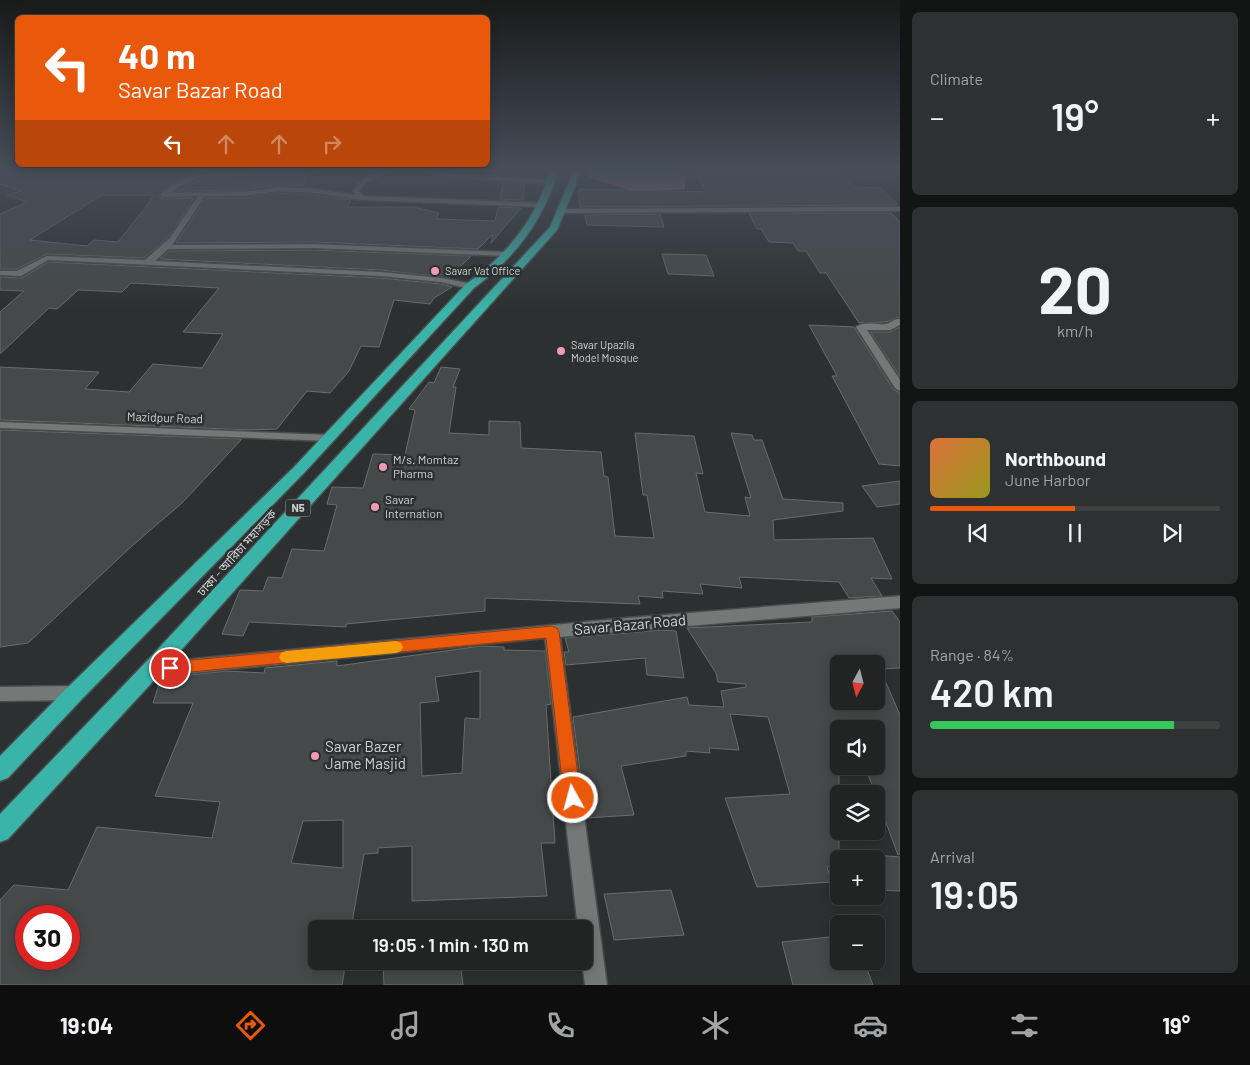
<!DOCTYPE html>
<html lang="en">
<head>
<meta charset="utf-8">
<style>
  body { margin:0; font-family:Barlow,"Noto Sans Bengali",sans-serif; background:#2e3031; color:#f1f3f6; height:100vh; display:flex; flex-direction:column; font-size:19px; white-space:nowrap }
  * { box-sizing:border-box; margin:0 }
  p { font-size:16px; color:#a2a4a6 }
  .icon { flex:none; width:28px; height:28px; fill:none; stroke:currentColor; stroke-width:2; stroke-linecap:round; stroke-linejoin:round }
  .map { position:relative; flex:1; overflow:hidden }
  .details { display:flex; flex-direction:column; gap:12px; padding:12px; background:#131414; width:350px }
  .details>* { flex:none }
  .top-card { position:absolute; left:15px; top:15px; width:475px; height:152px; border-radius:8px; box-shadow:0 2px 12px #0003,0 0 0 1px #3f4141; background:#ea580c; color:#fff; overflow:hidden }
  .needle { width:32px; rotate:187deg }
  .tools { position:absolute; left:830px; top:655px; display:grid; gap:10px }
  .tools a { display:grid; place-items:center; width:55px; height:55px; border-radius:8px; background:#222424; box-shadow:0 2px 12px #0003,0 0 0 1px #3f4141; font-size:25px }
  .speed { position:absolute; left:15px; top:905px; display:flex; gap:10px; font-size:25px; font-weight:700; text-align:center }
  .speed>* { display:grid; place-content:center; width:65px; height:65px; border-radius:50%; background:#222424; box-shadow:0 2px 12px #0003,0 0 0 1px #3f4141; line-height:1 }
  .speed .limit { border:8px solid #d22; background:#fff; color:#111 }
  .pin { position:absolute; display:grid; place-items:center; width:42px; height:42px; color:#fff; margin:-21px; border:2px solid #fff; border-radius:50%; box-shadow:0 1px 5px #0007 }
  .me { position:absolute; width:55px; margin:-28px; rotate:353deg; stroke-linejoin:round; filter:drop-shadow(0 0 4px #0008) }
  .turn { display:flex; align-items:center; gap:18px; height:105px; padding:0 20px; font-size:22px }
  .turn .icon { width:65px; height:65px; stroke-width:2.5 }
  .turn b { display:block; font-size:35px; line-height:42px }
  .lanes { display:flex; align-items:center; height:48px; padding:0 20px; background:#0003; justify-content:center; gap:25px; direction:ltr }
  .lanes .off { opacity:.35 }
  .big { font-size:38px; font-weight:600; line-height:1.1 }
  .details .tile { flex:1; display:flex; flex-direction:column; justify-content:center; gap:8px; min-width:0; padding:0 18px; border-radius:8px; background:#2e3031 }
  .details .dial { align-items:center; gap:0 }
  .dial b { font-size:65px; line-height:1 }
  .song { display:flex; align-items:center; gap:15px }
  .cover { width:60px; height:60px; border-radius:8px; background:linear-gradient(135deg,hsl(20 70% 55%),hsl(60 70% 35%)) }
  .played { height:5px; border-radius:2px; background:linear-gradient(90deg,#ea580c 50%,#3f4141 50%) }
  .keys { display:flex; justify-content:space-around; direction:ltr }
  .heat { display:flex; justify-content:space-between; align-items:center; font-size:28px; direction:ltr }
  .charge { height:8px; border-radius:4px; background:linear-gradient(90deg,#34c759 84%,#3f4141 0) }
  .trip { position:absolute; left:308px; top:920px; width:285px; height:50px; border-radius:8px; background:#222424; box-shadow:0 2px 12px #0003,0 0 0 1px #3f4141; font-weight:600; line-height:50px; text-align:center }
  .tabs { display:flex; height:80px; justify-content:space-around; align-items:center; background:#0e0e0e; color:#a2a4a6 }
  .tabs .icon { width:35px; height:35px }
  .tabs .on { color:#ea580c }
  .tabs b { font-size:22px; color:#f1f3f6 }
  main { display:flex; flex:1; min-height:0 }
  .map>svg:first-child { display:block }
</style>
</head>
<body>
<main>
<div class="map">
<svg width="900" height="985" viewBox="0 0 900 985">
  <rect width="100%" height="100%" fill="#2d3030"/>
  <polygon fill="#a1556d" stroke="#af7a8b" points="588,172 680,172 685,178 684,189 631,190 589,177"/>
  <g fill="#464949" stroke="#696c6c" fill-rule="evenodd">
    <path d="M0,172h206l-16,4 -17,7 -14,11v3l4,2 31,-1 -25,39 -25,21 -97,-4 -30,15h-17v-55l27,-12 -20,-7 14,-4 -21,-7zM102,195h53l-37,47 -24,-2 -7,6 -57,-6z"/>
    <polygon points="696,172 837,172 854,187 880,188 898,205 580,207 578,191 580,191 580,189 706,192"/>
    <polygon points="296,175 308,176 302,186 278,185 245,190 176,191 199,180"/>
    <polygon points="503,183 525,184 523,200 500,199"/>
    <polygon points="278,193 315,195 351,200 347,207 413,207 439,213 436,219 495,221 498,207 521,208 491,243 493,234 478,249 313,242 176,243 206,198 245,198"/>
    <polygon points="891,213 900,222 900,317 886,322 859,323 826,273 820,273 806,251 798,251 793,243 769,242 761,229 757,229 749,214"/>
    <polygon points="660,214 664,227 587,225 585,215"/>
    <polygon points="313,250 471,256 449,278 381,270 160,259 169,251"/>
    <polygon points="662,254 706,255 714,276 668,274"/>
    <polygon points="48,262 381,278 441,284 452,287 434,298 430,304 394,300 379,347 361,346 349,371 330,393 307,391 277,429 251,430 0,420 0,367 99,372 85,389 129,392 153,364 202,368 223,334 183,332 219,288 131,283 122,292 78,290 57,309 49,308 0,354 0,312 24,291 0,290 0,277 22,278"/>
    <polygon points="809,325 854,327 893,389 900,393 900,466 879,464 832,376 837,376"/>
    <polygon points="900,327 900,377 870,332 890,332"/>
    <polygon points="441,367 460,369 453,387 456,387 449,433 489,435 489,421 520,422 521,448 601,452 604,476 608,477 615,536 654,538 647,495 643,495 635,433 694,436 703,474 696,473 705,512 750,516 745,497 751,498 731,433 752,435 754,440 762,440 783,499 843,503 843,511 773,520 774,540 873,538 892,579 871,578 882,596 849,598 839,582 739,577 742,588 700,584 703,594 662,591 663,598 638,596 640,604 485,598 485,611 346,624 346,627 249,622 243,636 222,634 240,590 263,591 268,577 282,578 292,549 324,551 337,505 327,504 332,487 363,488 373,454 405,455 415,410 409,409 429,382 434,383"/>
    <polygon points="0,430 242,439 182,503 133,545 28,643 0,647"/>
    <polygon points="900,481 900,504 877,507 862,486"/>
    <path d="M892,611l8,11v46l-20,1 20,46v139l-2,1 -33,-89h11v-37l-37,-1v134l-12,5 5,15 -75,5 -32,-89 65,-4 -22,-77 -38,-3 9,36 -30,-2 1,5 -24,-2v5l-65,10 13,49 -48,3 -13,-101 114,-20 2,8 35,2 -3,-16 25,-4v-3l-28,-2 -2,-9 -29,-45 125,-6v-5zM839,664h37v37h-37z"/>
    <polygon points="662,630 676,631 684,678 647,675 645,658 566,665 564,652 569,652 565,638"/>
    <path d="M481,646l23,1v3l41,1 6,53 -5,1 9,138h-14l6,53 -135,5v-55l-34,2v5l-14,1 -13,75h-35v32h30l-4,24h-342v-85l14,-15 54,5 29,-63 115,11 8,-36 -65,-6 38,-93h-40l8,-25 65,-7 38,2 1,-5 72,-7v5zM480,671v48l-15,-1 -3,55 -40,3 -2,-73 19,-2 -4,-24zM343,820v48l-52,-5 12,-42zM26,916h43v43h-43z"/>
    <polygon points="876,855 900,857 900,891 878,890 876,883"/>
    <polygon points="671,890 684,935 614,940 604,894"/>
    <polygon points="839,936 839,961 864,961 873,985 793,985 782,942"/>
    <polygon points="383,961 460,961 463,985 384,985"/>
  </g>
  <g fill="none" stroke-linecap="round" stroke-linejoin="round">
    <defs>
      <g id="minor">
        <path d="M317,172l-118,6 -16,6 -14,9 76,-1 33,-5 37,2 41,6 -3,-4c8,-12 19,-19 34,-19l-22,11 -6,8 5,5 178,7 3,2 -3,2 -180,-7 -47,-7 -37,-2 -33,5h-40l-33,49 141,-1 193,8 4,2 -4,2 -193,-8 -145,1 -13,12 226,11 60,6 32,6 1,2 -4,3 -29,-7 -60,-6 -333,-16 -27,16 -21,-1v-4h17l30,-15 98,4 25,-22 28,-42 -35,1 -3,-2c30,-33 114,-23 157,-23z"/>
        <polygon points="424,172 552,180 555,182 552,184 457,178"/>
        <polygon points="900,207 900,211 562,213 559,211 562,209"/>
        <path d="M900,319v6l-10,5h-23l33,50v11l-5,-3 -39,-61c8,-6 20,-2 29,-3 5,0 8,-5 15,-5z"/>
        <polygon points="0,422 329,435 335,438 329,441 0,428"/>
        <polygon points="900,596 900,608 560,637 607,985 585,985 582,961 584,961 584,929 578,929 545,638 151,677 145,675 143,670 145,665 151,663 627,618"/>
        <polygon points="75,686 81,688 83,693 81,698 75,700 0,701 0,687"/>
      </g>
      <g id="highway">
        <path d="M550,172h8c-15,49 -43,86 -84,116l-170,185 -222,226 -74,79 -8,3v-25l68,-69 226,-220 172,-183c41,-29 69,-64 84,-112z"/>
        <polygon points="573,172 581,172 557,230 158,676 8,839 0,842 0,814 144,664 550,227"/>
      </g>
    </defs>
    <use href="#minor" stroke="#494c4c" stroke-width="3"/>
    <use href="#highway" stroke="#494c4c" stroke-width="3"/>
    <use href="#minor" fill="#747877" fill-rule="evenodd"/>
    <use href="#highway" fill="#3ab4a9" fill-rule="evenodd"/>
  </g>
  <linearGradient id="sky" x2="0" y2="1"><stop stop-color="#191a1a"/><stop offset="0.55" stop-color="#464e59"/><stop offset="1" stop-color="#464e59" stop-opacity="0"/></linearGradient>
  <rect width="900" height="310" fill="url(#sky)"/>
  <polygon fill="#ea580c" stroke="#983908" points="552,626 557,628 559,632 581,798 579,804 573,807 567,804 564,798 546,638 170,674 165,672 163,668 165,664 170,662"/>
  <polygon fill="#f59e0b" points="396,641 401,643 403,647 401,651 396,653 286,663 281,661 279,657 281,653 286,651"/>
  <g fill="#f19ab4" stroke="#2d3030" stroke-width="2">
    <circle cx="435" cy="271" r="5"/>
    <circle cx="561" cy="351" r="5"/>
    <circle cx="383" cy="467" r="5"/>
    <circle cx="375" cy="507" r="5"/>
    <circle cx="315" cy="756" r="5"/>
  </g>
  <g text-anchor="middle" stroke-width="5" stroke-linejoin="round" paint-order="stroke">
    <g font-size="11" fill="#d0d2d2" stroke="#2d3030" text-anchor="start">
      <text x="445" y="275">Savar Vat Office</text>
      <text x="571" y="349">Savar Upazila<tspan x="571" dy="13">Model Mosque</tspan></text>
    </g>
    <rect fill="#2d3030" stroke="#9fa1a1" stroke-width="1" x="285.5" y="499.5" width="25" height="17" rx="4"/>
    <g font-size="11" font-weight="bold" fill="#d0d2d2">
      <text x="298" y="512">N5</text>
    </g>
    <g font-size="12" fill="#d0d2d2" stroke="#2d3030">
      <text transform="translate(165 418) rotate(2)" y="4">Mazidpur Road</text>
      <text transform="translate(237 553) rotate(-48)" y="4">ঢাকা - আরিচা মহাসড়ক</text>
    </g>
    <g font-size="12" fill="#d0d2d2" stroke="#2d3030" text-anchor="start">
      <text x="393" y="464">M/s. Momtaz<tspan x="393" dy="14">Pharma</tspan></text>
      <text x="385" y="504">Savar<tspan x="385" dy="14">Internation</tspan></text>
    </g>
    <g font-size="15" fill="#d0d2d2" stroke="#2d3030">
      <text transform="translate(630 625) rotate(-5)" y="5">Savar Bazar Road</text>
    </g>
    <g font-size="15" fill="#d0d2d2" stroke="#2d3030" text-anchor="start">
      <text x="325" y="752">Savar Bazer<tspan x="325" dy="17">Jame Masjid</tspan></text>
    </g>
  </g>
</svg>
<div class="tools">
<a><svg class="needle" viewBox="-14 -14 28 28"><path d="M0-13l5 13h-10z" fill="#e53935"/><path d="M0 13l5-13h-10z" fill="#a2a4a6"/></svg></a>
<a><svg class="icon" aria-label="sound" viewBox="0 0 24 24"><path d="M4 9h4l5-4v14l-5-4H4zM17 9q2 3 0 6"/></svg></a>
<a><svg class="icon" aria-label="layers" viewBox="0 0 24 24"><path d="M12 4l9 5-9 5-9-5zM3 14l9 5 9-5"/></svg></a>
<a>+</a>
<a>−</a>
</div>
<div class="speed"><div class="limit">30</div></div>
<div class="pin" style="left:170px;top:668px;background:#d93025"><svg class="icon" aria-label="arrive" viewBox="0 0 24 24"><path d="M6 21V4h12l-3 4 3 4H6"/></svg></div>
<svg class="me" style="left:573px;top:798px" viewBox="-20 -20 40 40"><circle r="17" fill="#ea580c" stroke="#fff" stroke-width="3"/><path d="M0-11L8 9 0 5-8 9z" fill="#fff"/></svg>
<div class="trip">19:05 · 1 min · 130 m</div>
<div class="top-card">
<div class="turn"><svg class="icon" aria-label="left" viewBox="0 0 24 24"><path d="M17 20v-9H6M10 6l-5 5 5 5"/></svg><div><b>40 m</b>Savar Bazar Road</div></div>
<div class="lanes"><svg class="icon" aria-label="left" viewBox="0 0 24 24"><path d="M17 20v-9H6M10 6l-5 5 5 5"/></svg><svg class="icon off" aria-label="ahead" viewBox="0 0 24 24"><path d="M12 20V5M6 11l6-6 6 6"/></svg><svg class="icon off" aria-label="ahead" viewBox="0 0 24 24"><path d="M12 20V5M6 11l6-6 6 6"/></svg><svg class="icon off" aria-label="right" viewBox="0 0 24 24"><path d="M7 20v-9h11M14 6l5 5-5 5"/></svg></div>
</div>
</div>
<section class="details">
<div class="tile"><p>Climate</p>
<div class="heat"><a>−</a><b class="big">19°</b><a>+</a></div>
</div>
<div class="tile dial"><b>20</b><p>km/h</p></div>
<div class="tile">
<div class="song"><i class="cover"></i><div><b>Northbound</b><p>June Harbor</p></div></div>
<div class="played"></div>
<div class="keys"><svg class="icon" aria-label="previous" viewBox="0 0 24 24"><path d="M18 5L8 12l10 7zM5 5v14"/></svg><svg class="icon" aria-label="pause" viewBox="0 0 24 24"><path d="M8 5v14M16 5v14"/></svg><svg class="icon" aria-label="next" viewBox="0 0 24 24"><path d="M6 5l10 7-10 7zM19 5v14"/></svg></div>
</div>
<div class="tile"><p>Range · 84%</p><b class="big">420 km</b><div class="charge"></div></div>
<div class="tile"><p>Arrival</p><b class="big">19:05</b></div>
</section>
</main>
<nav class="tabs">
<b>19:04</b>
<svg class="icon on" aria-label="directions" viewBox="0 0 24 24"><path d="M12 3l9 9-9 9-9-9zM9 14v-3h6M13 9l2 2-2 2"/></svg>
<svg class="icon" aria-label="music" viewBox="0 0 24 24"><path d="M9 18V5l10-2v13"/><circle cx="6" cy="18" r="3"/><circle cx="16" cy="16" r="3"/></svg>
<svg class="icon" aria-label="phone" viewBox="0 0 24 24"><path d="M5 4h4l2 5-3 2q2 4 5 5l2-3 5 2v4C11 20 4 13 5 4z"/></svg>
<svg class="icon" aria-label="climate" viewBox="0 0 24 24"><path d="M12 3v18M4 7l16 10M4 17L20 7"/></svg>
<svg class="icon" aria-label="car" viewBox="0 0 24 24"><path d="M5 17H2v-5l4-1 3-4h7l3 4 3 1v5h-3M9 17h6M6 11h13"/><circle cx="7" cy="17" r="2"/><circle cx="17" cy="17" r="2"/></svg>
<svg class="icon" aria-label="filters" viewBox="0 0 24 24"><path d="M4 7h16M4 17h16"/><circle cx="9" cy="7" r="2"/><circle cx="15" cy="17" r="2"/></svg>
<b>19°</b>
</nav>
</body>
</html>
